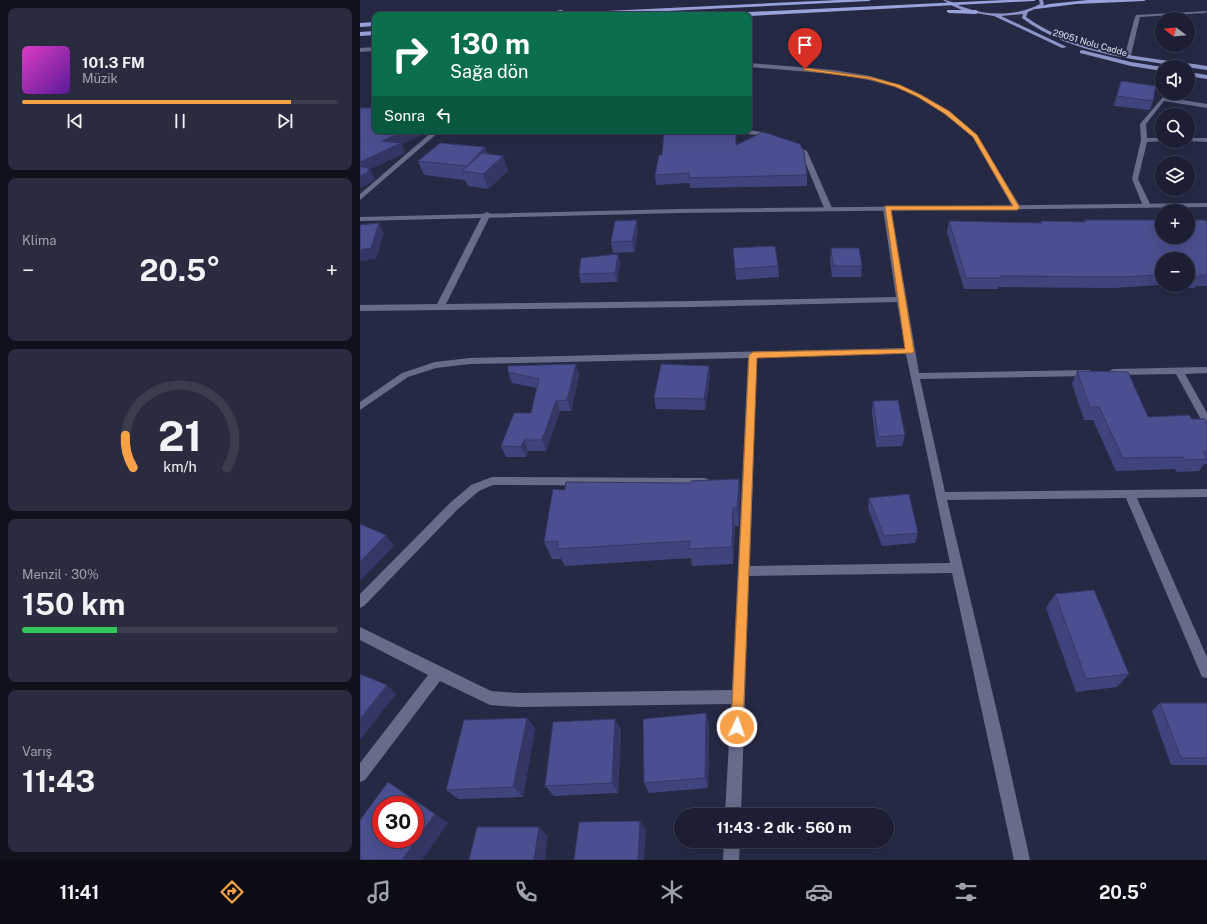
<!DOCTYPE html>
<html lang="tr">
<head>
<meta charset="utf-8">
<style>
  body { margin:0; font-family:"Public Sans",sans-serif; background:#292c3f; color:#f1f3f6; height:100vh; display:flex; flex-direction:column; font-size:15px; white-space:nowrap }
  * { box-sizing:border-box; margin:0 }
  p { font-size:13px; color:#a0a2ac }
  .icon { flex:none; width:22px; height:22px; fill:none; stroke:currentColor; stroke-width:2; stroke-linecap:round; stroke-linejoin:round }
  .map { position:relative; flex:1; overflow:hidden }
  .panel { display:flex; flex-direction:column; gap:8px; padding:8px; background:#0f111c; width:360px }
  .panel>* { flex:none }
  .guide { position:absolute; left:12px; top:12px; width:380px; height:122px; border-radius:8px; box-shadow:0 4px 16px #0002,0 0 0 1px #3a3d4e; background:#0b6e4f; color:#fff; overflow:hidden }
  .needle { width:26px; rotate:286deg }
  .buttons { position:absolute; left:795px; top:12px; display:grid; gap:8px }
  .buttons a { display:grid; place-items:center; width:40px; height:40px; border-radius:50%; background:#1c1f33; box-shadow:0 4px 16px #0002,0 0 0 1px #3a3d4e; font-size:20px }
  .speed { position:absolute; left:12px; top:796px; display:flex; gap:8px; font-size:20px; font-weight:700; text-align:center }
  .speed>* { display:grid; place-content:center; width:52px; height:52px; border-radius:50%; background:#1c1f33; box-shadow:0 4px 16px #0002,0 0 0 1px #3a3d4e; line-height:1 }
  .speed .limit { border:6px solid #d22; background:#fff; color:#111 }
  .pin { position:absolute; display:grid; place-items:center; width:34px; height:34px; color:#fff; margin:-41px -17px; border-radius:50% 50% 50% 0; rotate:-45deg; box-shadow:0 0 4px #0007 }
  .pin .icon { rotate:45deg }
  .me { position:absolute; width:44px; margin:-22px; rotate:3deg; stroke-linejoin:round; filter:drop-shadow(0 0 3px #0008) }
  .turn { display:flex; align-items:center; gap:14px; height:84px; padding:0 12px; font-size:18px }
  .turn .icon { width:52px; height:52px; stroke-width:2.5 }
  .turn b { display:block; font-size:28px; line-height:34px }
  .then { display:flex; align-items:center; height:38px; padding:0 12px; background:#0003; gap:8px; font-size:15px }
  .big { font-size:30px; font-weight:700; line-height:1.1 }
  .panel .card { flex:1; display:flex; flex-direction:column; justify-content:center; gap:6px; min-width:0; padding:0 14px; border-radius:8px; background:#292c3f }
  .panel .dial { align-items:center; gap:0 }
  .dial svg { height:104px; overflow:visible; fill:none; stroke:#3a3d4e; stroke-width:7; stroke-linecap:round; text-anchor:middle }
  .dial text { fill:#f1f3f6; stroke:none }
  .song { display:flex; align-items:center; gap:12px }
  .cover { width:48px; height:48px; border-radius:6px; background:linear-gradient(135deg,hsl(310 70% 55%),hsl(270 70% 35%)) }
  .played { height:4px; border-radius:2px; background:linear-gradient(90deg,#f7a149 85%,#3a3d4e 85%) }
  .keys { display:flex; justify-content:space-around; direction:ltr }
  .heat { display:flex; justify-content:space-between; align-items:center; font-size:22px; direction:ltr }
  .charge { height:6px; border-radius:3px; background:linear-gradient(90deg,#34c759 30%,#3a3d4e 0) }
  .trip { position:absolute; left:314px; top:808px; width:220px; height:40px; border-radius:20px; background:#1c1f33; box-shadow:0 4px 16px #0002,0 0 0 1px #3a3d4e; font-weight:700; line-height:40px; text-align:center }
  .tabs { display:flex; height:64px; justify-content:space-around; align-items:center; background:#0b0c14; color:#a0a2ac }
  .tabs .icon { width:28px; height:28px }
  .tabs .selected { color:#f7a149 }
  .tabs b { font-size:18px; color:#f1f3f6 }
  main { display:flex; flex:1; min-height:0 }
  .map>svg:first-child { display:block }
</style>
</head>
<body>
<main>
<section class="panel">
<div class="card">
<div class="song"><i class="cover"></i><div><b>101.3 FM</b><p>Müzik</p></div></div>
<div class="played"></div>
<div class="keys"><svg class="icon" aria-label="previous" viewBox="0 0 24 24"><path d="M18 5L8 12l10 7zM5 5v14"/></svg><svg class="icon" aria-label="pause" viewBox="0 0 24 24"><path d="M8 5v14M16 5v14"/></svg><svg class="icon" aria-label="next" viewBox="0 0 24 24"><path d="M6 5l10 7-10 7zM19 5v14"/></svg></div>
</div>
<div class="card"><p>Klima</p>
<div class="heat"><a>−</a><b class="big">20.5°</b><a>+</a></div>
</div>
<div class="card dial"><svg viewBox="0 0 100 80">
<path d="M14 69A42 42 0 1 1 86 69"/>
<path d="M14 69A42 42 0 0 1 8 44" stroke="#f7a149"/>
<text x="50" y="56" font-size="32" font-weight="700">21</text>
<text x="50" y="72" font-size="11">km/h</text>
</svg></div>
<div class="card"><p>Menzil · 30%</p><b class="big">150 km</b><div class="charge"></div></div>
<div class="card"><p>Varış</p><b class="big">11:43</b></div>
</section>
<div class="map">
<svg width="847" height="860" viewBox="0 0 847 860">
  <rect width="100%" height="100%" fill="#262944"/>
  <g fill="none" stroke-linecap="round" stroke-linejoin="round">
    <g fill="#676c8b" fill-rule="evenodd">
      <polygon points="803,97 847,104 847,108 804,101 786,124 787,138 802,138 802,141 804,141 787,142 778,179 791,206 787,208 783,206 772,179 781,140 780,124"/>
      <polygon points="828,138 847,138 847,142 826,141 828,141"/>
    </g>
    <g fill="#676c8b" fill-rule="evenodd">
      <polygon points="847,11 846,13 780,17 771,55 768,57 765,55 774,20 776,15"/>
      <polygon points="15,47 15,51 0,52 0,48"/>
      <polygon points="389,63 474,70 510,76 540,85 562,95 589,111 617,135 661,208 657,210 653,208 613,137 585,113 558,97 536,87 509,80 474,74 389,67"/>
      <polygon points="389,130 401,132 415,138 412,140 398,135 377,133 374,131"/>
      <polygon points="73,131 80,131 0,200 0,194"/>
      <polygon points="428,144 432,144 447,151 472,208 471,210 465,210 464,208 441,152 428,146"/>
      <path d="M524,206h6l1,2 28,165 170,-3 5,3 -5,3 -169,3 25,113 262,-3v8l-70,1 70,159v21l-5,-1 -76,-179 -179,2 55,233 28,127h-16l-62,-287 -203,3 -8,239h-16l6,-111 -213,3 -28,-2 -50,-24 -75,99 -5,2v-19l68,-88 -68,-35v-13l131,64 27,2 214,-3 16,-332 -278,6 -34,4 -28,9 -48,33v-8l42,-29 33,-11 35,-4 435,-10 -8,-46 -203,5 -334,4v-6l77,-1 46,-90 4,-2 4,2 -45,90 248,-3 202,-4 -13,-89zM546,354l44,209 -200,3 7,-209z"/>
      <polygon points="847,367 847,373 825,374 847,413 847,426 844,425 816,374 753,375 748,372 753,369"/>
      <polygon points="132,477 344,478 348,479 349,482 348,485 344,486 133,485 119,491 98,509 4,606 0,608 0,594 90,503 111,485"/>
      <polygon points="364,841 380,841 379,860 363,860"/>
    </g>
    <polygon fill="#676c8b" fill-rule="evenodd" points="847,203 847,207 318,213 0,221 0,217 318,209"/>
    <g fill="#8d95c8" fill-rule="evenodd">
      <path d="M583,0c8,0 15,6 23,8 23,8 52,8 74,-4l-1,-4h4l1,5 -16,7 -2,5c51,37 120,40 181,49v4c-62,-10 -133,-13 -185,-52l1,-4 -22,2 66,31 -5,1 -68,-32 -30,-5 -11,-5z"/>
      <polygon points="722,50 771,62 802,67 802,71 771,66 720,53 720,51"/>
      <polygon points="828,72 847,75 847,79 828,76"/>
    </g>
    <g fill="#9aa2dc" fill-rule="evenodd">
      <polygon points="478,0 511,0 509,1 226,15 176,15 201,10 203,11 203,13"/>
      <polygon points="644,0 676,0 674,1 389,16 366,15 369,13"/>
      <polygon points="728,0 786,0 784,1 716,4 676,9 674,8 689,4"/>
      <polygon points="587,10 616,10 619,12 616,14 589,13 587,12"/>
      <polygon points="15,22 15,26 0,27 0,23"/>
      <polygon points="15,31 15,35 0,36 0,32"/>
    </g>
  </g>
  <g fill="#40447c" fill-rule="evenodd">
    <polygon points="761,81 793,101 790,110 754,106 758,90"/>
    <polygon points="335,134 376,145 447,175 447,186 330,188 329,183 296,185 295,175 302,155"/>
    <polygon points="125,147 127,154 143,156 148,171 128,189 108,186 105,180 64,175 58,161"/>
    <path d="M725,220l122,2v64h-11l-1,2 -34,-1 -2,-2 -45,3 -116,-1v2h-34l-17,-57 2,-11 92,2v-2l43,1zM802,259h26v26h-26z"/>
    <polygon points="278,231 274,252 253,253 251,242"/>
    <polygon points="373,248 418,266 419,277 376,280"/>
    <polygon points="471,248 502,266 501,277 472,277 470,259"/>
    <polygon points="260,263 257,282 221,283 219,274"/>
    <polygon points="717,371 788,417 832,419 847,422 847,464 844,464 839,471 816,472 815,469 756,471 733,420 724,420 712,384"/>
    <polygon points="148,372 219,375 211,411 200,411 186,451 168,451 166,457 146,457 141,446 171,413 177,388 152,383"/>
    <polygon points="350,376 345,410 296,409 294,398"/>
    <polygon points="513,401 545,435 542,446 516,447 512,412"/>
    <polygon points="379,479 380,497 379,526 375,526 373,564 332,566 331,558 205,566 201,559 192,559 184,542 205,490 331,483"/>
    <polygon points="509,498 558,533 555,543 522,546 508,508"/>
    <polygon points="695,594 769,674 757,687 716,692 686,608"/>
    <polygon points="800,703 847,703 847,765 811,765 792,711"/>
    <polygon points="167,718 175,729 163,797 98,799 86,790"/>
    <polygon points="255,719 261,731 258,793 194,796 185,786"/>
    <polygon points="349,725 348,788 289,793 284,783"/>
  </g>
  <g fill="#343765">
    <polygon points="45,131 71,131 42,144 45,153 0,174 0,162 22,141"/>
    <polygon points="125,147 130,162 109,172 107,166"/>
    <polygon points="143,156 148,171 128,189 123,174"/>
    <polygon points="10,169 15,179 10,183 0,188 0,176"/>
    <polygon points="277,220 278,231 274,252 272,241"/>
    <polygon points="19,223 24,233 16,259 0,261 0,250"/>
    <polygon points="258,254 260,263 257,282 255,273"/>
    <polygon points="216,364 219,375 211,411 207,400"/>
    <polygon points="349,366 350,376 345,410 344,399"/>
    <polygon points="196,401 200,411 186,451 182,440"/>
    <polygon points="164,440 168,451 166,457 161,447"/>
    <polygon points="379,479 380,497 379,526 377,508"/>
    <polygon points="373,508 375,526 373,564 372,547"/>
    <polygon points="26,535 34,546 0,581 0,562"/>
    <polygon points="27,685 36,694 0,740 0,719"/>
    <polygon points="346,713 349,725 348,788 345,778"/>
    <polygon points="167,718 175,729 163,797 153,787"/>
    <polygon points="255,719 261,731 258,793 252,783"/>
    <polygon points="75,814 88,823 62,860 42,860"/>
    <polygon points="280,821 286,830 284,860 278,860"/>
    <polygon points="179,827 188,836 185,860 174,860"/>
  </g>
  <g fill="#4a4f90" stroke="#343765" fill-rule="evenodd">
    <polygon points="761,81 796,86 793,101 757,96"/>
    <polygon points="0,108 14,108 11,111 15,111 15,131 45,131 22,141 41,143 0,162"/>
    <polygon points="334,131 334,134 376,132 376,145 403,132 440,144 444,152 447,175 329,178 329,173 295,175 299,155 302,155 304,132"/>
    <polygon points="80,143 125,147 107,166 58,161"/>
    <polygon points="122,153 143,156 123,174 102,171"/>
    <polygon points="0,166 10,169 6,173 0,176"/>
    <polygon points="277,220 272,241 251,242 255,221"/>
    <polygon points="725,220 802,220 802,237 828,237 828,220 845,220 847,222 847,275 839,275 841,277 828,277 828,259 802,259 802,275 759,277 640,276 641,278 606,278 589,221 682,223 681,221 726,222"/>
    <polygon points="19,223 11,248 0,250 0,225"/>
    <polygon points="415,246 418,266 375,269 373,248"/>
    <polygon points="471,248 499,248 502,266 473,266"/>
    <polygon points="258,254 255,273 219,274 221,258"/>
    <polygon points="216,364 207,400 196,401 182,440 164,440 161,447 141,446 154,413 171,413 179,379 148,372 148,366"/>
    <polygon points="301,364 349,366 344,399 294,398"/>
    <polygon points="717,371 768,372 788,417 829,415 832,419 845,419 847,422 847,451 843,452 847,458 847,459 825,460 823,457 763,458 739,407 730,407"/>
    <polygon points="538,400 545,435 518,437 513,401"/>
    <polygon points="379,479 377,508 373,508 372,547 329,549 330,541 197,549 198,541 184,542 193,489 205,490 206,482 331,483 331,481"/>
    <polygon points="549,494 558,533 524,536 509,498"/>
    <polygon points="0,524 26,535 0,562"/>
    <polygon points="734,590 769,674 726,679 695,594"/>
    <polygon points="0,674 27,685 0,719"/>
    <polygon points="800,703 847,703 847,758 821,758"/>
    <polygon points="346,713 345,778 284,783 283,719"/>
    <polygon points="167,718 153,787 86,790 104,720"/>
    <polygon points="255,719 252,783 185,786 193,722"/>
    <path d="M28,782l47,32 -33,46h-42v-40zM21,805h34v34h-34z"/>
    <polygon points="280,821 278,860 214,860 219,822"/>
    <polygon points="117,827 179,827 174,860 109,860"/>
  </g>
  <polygon fill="#f7a149" stroke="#a1692f" points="445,68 510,77 540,85 561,95 589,111 617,135 660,208 657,210 531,210 554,351 553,353 397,358 383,727 381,731 377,733 373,731 371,727 389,355 393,352 545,349 525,206 653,206 613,137 585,114 558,97 536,87 509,79 443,70"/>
  <g text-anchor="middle" stroke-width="4" stroke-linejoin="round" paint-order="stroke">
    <g font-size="9" fill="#e1e4f6" stroke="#262944">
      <text transform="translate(730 43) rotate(16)" y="3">29051 Nolu Cadde</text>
    </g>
  </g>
</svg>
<div class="buttons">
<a><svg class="needle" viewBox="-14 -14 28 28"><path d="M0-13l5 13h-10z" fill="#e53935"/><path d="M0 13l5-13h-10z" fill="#a0a2ac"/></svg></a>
<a><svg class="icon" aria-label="sound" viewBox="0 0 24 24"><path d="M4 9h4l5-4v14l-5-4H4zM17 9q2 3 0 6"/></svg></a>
<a><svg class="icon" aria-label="search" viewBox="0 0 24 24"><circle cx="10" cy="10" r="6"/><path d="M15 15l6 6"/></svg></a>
<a><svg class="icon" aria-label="layers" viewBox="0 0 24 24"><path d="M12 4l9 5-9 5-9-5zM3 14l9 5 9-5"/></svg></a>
<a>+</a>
<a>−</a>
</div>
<div class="speed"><div class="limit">30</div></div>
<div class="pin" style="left:445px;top:69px;background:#d93025"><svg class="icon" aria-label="arrive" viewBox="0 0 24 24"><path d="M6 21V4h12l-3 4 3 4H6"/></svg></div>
<svg class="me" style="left:377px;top:727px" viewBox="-20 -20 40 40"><circle r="17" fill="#f7a149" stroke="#fff" stroke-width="3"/><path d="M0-11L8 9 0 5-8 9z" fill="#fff"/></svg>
<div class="trip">11:43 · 2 dk · 560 m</div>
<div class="guide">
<div class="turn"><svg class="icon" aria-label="right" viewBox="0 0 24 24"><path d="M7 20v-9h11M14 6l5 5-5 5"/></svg><div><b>130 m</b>Sağa dön</div></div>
<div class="then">Sonra<svg class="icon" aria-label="left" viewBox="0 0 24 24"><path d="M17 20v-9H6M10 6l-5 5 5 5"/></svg></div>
</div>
</div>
</main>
<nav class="tabs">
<b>11:41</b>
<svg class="icon selected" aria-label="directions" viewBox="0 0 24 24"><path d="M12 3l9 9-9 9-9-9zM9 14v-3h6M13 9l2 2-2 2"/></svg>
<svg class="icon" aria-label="music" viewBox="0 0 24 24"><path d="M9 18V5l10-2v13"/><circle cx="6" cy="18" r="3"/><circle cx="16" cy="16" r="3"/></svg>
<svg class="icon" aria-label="phone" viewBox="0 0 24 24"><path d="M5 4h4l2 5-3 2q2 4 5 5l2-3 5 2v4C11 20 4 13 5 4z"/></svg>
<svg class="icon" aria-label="climate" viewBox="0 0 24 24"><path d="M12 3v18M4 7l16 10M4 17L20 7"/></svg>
<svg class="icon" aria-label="car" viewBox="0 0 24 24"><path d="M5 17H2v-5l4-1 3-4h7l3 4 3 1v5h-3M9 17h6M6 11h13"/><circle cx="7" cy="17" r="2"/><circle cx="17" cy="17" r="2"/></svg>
<svg class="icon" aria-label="filters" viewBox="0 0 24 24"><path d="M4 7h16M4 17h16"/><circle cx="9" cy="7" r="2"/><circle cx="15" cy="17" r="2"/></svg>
<b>20.5°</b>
</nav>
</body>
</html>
